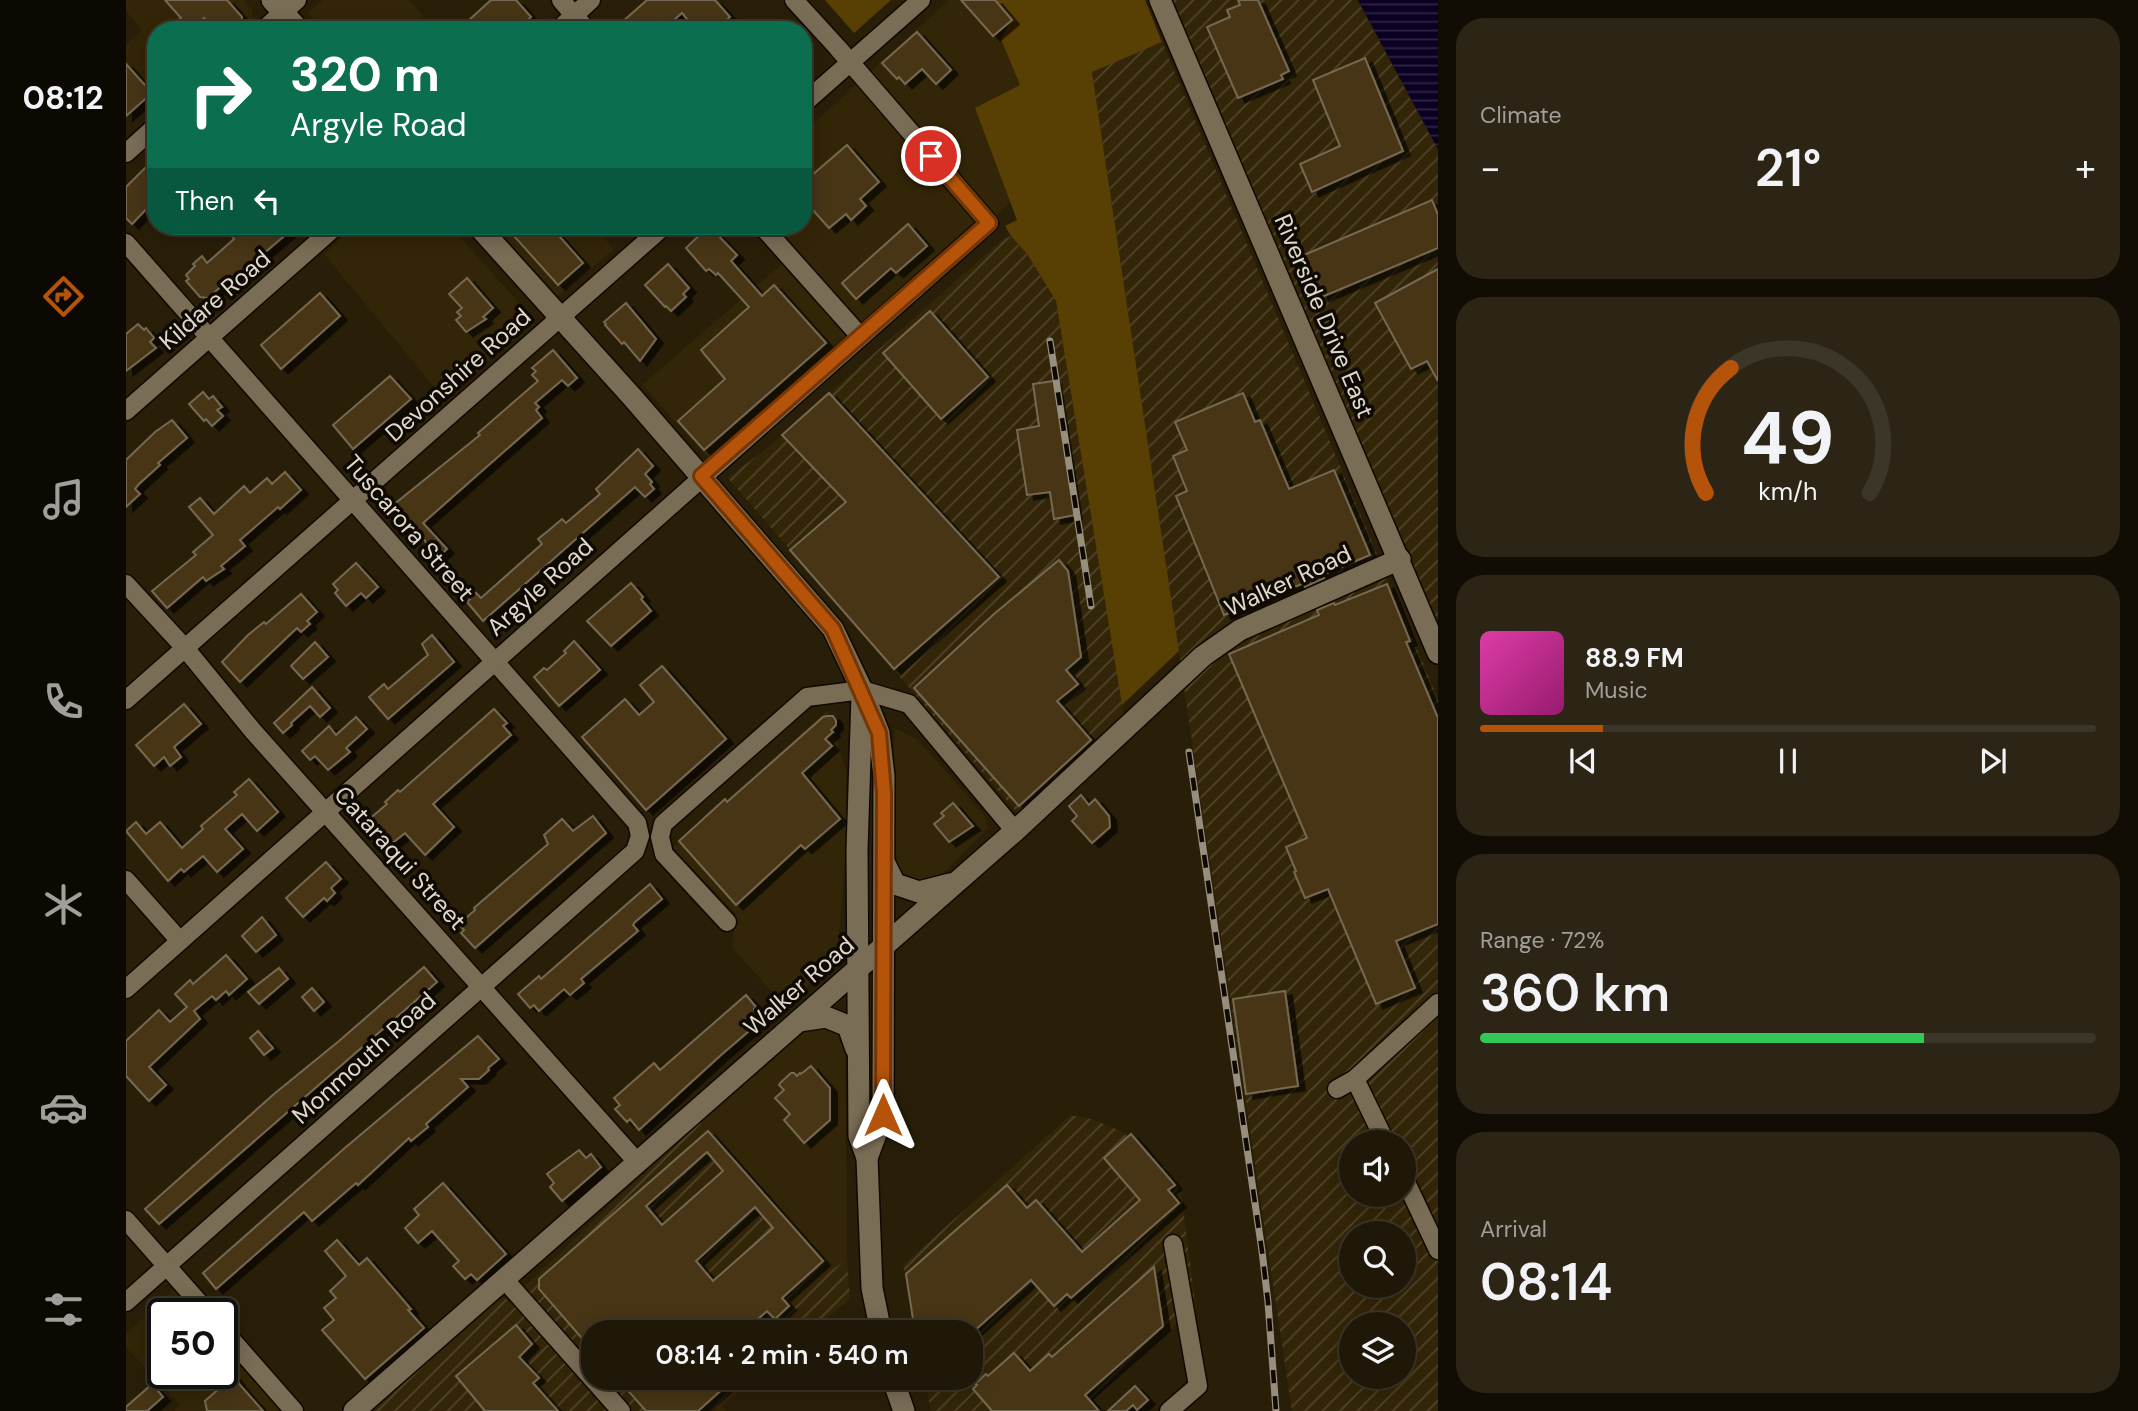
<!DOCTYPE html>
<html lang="en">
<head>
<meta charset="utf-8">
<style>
  body { margin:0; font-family:"DM Sans",sans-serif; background:#2c2415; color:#f1f3f6; height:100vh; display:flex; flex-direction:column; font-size:26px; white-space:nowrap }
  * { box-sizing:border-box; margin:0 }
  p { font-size:23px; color:#a19f9b }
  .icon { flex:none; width:38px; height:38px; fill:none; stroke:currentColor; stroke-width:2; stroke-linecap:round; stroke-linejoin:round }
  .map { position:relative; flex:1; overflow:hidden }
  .panel { display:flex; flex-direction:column; gap:18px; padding:18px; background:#110d04; width:700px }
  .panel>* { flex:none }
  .guide { position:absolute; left:21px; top:21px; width:665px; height:214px; border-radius:28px; box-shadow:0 4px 18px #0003,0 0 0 2px #3c3628; background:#0b6e4f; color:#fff; overflow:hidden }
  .fabs { position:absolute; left:1213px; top:1130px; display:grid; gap:14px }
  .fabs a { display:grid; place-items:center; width:77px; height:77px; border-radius:50%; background:#1f1707; box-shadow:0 4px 18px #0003,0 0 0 2px #3c3628; font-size:35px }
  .speed { position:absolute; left:21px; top:1298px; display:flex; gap:14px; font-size:35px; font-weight:700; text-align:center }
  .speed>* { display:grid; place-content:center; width:91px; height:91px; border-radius:50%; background:#1f1707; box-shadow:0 4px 18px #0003,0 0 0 2px #3c3628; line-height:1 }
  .speed .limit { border:4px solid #111; border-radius:10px; background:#fff; color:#111 }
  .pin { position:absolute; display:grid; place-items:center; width:60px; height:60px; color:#fff; margin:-30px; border:4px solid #fff; border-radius:50%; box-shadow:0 2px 7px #0007 }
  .me { position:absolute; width:77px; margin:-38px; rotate:0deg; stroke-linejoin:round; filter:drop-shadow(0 0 5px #0008) }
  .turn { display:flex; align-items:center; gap:24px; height:147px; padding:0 28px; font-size:32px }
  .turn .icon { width:91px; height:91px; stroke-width:2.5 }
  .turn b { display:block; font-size:49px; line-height:60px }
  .then { display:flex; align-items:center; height:66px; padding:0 28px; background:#0003; gap:14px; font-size:26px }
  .big { font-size:52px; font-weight:600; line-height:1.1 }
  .panel .card { flex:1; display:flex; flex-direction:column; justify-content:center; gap:10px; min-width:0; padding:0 24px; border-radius:28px; background:#2c2415 }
  .panel .dial { align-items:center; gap:0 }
  .dial svg { height:182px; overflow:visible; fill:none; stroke:#3c3628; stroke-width:7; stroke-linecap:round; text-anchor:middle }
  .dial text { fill:#f1f3f6; stroke:none }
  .song { display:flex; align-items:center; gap:21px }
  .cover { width:84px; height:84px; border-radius:10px; background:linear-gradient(135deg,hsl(320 70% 55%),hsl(320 70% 35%)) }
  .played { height:7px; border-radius:4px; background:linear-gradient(90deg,#b45309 20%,#3c3628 20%) }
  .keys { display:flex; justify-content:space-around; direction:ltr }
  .heat { display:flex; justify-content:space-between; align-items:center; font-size:38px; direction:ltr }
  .charge { height:10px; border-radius:5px; background:linear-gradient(90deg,#34c759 72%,#3c3628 0) }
  .trip { position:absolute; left:455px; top:1320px; width:402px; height:70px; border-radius:28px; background:#1f1707; box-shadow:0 4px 18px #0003,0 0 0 2px #3c3628; font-weight:600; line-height:70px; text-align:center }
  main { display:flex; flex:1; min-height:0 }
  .tabs { display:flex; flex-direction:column; width:126px; justify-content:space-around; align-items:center; background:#0c0903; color:#a19f9b }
  .tabs .icon { width:49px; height:49px }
  .tabs .selected { color:#b45309 }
  .tabs b { font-size:32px; color:#f1f3f6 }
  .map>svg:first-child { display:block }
</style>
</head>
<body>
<main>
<nav class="tabs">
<b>08:12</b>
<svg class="icon selected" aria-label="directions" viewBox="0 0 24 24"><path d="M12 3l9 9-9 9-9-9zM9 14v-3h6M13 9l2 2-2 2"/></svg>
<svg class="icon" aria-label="music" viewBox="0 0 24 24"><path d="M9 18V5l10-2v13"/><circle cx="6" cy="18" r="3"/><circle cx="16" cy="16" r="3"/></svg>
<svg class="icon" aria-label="phone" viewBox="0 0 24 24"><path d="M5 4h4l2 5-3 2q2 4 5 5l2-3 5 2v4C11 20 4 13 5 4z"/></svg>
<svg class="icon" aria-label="climate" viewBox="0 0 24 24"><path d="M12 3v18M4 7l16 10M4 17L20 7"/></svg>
<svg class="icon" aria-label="car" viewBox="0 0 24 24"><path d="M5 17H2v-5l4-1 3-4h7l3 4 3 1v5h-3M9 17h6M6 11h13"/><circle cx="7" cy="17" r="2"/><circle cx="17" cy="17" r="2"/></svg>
<svg class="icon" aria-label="filters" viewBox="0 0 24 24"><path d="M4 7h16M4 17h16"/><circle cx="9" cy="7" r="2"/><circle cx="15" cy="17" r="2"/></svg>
</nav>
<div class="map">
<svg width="1312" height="1411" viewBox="0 0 1312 1411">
  <defs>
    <pattern id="industrial-furrows" width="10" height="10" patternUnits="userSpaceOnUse" patternTransform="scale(1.75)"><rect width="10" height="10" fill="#332507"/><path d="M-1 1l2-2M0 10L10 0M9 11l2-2" fill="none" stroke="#50442a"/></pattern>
    <pattern id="water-rules" width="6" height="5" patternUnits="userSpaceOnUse" patternTransform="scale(1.75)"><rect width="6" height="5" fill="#0b0023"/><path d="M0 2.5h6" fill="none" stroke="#2e2442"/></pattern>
    <filter id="shadow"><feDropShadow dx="7" dy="4.5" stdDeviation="0" flood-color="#0009"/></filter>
  </defs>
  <rect width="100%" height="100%" fill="#291f09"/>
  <g fill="#332507">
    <polygon points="0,0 117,0 127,11 124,29 30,30 30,99 0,64 0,45 16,30 0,11"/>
    <polygon points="197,0 283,0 297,15 293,19 303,30 198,30 182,13"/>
    <polygon points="823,0 880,0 914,47 914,174 863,223 589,465 516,385 666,255 642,226 677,226 677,133"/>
    <polygon points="228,226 324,226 409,321 318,399 198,254"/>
    <polygon points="368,226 467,226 488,249 432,296"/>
    <polygon points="702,710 720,772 720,844 712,950 662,1009 606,948 610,914 546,848"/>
    <polygon points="768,728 791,739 858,815 862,828 821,870 795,885 773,871 770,854"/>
    <polygon points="695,1023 714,1034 719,1044 721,1259 706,1270 573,1121 682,1027"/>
    <polygon points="56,1282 83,1314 37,1314 37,1374 96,1374 96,1329 168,1411 48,1411 54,1405 0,1347 0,1334"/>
  </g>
  <g fill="url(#industrial-furrows)" fill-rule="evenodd">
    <polygon points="1044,0 1231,0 1312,150 1312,625 1124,192"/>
    <path d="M1036,42l276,657v712h-146l-200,-1340zM1225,1143h53v52h-53zM1225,1234h53v52h-53zM1225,1325h53v52h-53z"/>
    <polygon points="885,236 901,254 930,301 999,721 893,815 602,478 645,445 877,239"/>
    <polygon points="945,1115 965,1119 988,1128 1010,1141 1041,1170 1055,1192 1070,1308 950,1411 805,1411 798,1377 845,1377 845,1332 790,1332 777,1265"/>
    <polygon points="573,1121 706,1270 721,1259 724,1299 685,1332 467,1332 467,1367 398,1287"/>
    <polygon points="378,1298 387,1303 481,1411 244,1411 370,1301"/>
    <polygon points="476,1377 631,1377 596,1406 600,1411 506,1411"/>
  </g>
  <g fill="#583f03">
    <polygon points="699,0 765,0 728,33"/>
    <polygon points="868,0 1019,0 1036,42 966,72 1053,651 996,705 930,301 901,254 885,236 879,226 891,220 849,108 894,85 875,39 886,19"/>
  </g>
  <polygon fill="url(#water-rules)" points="1232,0 1312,0 1312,149"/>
  <g fill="#463512" stroke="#766952" stroke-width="2" fill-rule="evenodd" filter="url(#shadow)">
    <polygon points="39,0 101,0 116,17 115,25 110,30 88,30 78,18 66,30 42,30 55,18"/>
    <polygon points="365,0 390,0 405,17 391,30 332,30"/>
    <polygon points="521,0 589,0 604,17 589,30 570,30 556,13 541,26 536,20 525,30 487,30"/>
    <polygon points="835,0 869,0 886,20 867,36"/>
    <polygon points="1112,0 1132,0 1163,71 1155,75 1157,79 1112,98 1081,27 1104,17 1101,10 1114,5"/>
    <polygon points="791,32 825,70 810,84 796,69 779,84 773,77 771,79 756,63"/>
    <polygon points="1239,58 1277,151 1186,192 1174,164 1214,146 1187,80"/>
    <polygon points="0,64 26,93 0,116"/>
    <polygon points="721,145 753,182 734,199 740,206 725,220 720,214 703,228 677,199 677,183"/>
    <polygon points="30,163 30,199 6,224 0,218 0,187 19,168 21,171"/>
    <polygon points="1306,200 1312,215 1312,248 1196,297 1178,255"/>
    <polygon points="782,224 801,246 770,273 765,268 730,299 716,283"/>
    <polygon points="117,226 170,226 103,283 101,281 82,298 74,297 60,281 63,279 60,275 69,266 67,264 76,256 81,263 108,239 106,236"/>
    <polygon points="379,226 419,226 424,231 426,228 457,263 432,285"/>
    <polygon points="583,226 611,255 605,261 636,296 648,285 700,343 578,450 552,421 599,379 575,350 623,307 592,273 590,275 583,269 580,271 560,248"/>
    <polygon points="542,264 563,288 557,294 560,297 545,311 540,306 539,307 519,285"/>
    <polygon points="1312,269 1312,381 1301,361 1285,369 1249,303"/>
    <polygon points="341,278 367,308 357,317 360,319 340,332 330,320 335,316 331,312 336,308 323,294"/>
    <polygon points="194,293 214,316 155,369 135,345"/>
    <polygon points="500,303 530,339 514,361 498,342 496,344 479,325 480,324 478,322"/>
    <polygon points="804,311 862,377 815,419 757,353"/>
    <polygon points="12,324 18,330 20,328 28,338 24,342 30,348 0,371 0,334"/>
    <polygon points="427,350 451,378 442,386 436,380 409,403 413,407 410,410 416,418 297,523 321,549 309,560 299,548 302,545 286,525 283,527 266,506 354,435 352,433 412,381 406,375 410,371 406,368"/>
    <polygon points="264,376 285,399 227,449 207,425"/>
    <polygon points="928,381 949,515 928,519 924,492 901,495 891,430 913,426 907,384"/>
    <polygon points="77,392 83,399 87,396 96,407 91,410 97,416 86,426 80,419 78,421 63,404"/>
    <polygon points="703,393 873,577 768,669 664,550 720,502 656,435"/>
    <polygon points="1117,393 1129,422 1134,420 1163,489 1208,470 1244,555 1196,575 1198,578 1179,587 1178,583 1098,615 1050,496 1061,491 1047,456 1061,450 1049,422"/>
    <polygon points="46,420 61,438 32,463 34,465 13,484 9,489 14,494 0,507 0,460 29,432"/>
    <polygon points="512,449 527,466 519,474 526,482 524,484 528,489 519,497 509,487 357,621 341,602 350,593 355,598 416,544 412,539 422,531 436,519 440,523 474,494 470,489"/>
    <polygon points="159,472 175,490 154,509 152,507 114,540 119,546 95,566 98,569 80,581 77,577 41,608 26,591 70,555 67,552 87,535 63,507 74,498 88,514 118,486 124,493 141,478 146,484"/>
    <polygon points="933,560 942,571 955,657 940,670 952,684 931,701 965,740 893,806 788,688 868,614"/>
    <polygon points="230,563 252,587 240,598 235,593 220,606 209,593 212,590 207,584"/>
    <polygon points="505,583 517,597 515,599 525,611 485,646 461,621"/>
    <polygon points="1261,584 1284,641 1280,642 1312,718 1312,924 1270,941 1289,988 1250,1004 1202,889 1179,898 1168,872 1170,871 1160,847 1181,838 1103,654 1193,615 1191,610 1208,603 1209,605"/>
    <polygon points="175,594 191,612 181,621 184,624 175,632 171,628 114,682 96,662 122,635 138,622 140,624"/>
    <polygon points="306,635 328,662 262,719 243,697 258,684 262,689 302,655 296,644"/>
    <polygon points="448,641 474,670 433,706 408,677 418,668 421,670 440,653 438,651"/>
    <polygon points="189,642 202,657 177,679 165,666"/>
    <polygon points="536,666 600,739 520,810 456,737 499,699 513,715 528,702 514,685"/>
    <polygon points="186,687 204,708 194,717 184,706 165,723 166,725 157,733 148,723"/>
    <polygon points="58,704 75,724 48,747 55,757 44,766 38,757 28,766 10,745"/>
    <polygon points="368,709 381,723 377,726 385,735 307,804 328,827 299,855 279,833 264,845 258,838 257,840 241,821 261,804 259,802 272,790 274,792"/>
    <polygon points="701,716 707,716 710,721 710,725 705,730 707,732 699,739 706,746 676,773 714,819 679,849 675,845 610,905 553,841 599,799 601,802 697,717"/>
    <polygon points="230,717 241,729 220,748 224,752 202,770 189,756 184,760 176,751 203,726 210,735"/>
    <polygon points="123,779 152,812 131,831 116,814 99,829 117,849 91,872 77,856 58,872 55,869 42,881 0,831 10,822 20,834 34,822 56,848 77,829 75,826 111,795 108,792"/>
    <polygon points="955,795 963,805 969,799 983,816 984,827 966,843 946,821 951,816 943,806"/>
    <polygon points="827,803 847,826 823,842 808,824 818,816 815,813"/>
    <polygon points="467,816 480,833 349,948 335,933 338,930 333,924 349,910 348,908 422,844 418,835 436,819 447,831"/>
    <polygon points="200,862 215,879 205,888 209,893 201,901 198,898 177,917 160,898"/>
    <polygon points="524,884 536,899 509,922 507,925 512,931 455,979 458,983 444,995 438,989 413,1011 408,1005 404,1008 392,994 413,976 415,979"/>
    <polygon points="136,917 150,935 130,952 116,936"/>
    <polygon points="100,955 121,979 103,995 100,991 90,1000 86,996 68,1011 74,1019 23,1067 40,1085 23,1101 0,1076 0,1041 33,1010 44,1022 61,1007 49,994 64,980 67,984"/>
    <polygon points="298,967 311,982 33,1224 19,1209 148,1094 213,1041"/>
    <polygon points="153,968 162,979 133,1004 122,992"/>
    <polygon points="186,988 198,1002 188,1011 176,997"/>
    <polygon points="1159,991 1172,1086 1120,1094 1107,999"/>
    <polygon points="620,995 630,1007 628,1009 637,1019 595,1055 513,1130 504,1119 501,1122 489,1109 494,1105 488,1098 528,1063 534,1070"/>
    <polygon points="132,1031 147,1048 138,1055 124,1038"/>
    <polygon points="352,1036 373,1059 362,1068 363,1070 353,1079 335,1079 342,1087 300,1124 302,1127 285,1141 283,1138 232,1185 230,1183 186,1221 178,1212 90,1289 77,1273 220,1147"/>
    <polygon points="685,1066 704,1088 704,1120 678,1143 658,1120 664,1114 649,1098 658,1090 653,1085 654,1083 665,1073 668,1073 671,1076 674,1073 675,1074"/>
    <path d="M582,1131l115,130 -41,37 7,8 -14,13 -8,-8 -24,21h-150v19l-54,-62v-10zM581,1152l16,19 -61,54 -16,-19zM629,1207l18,21 -60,53 -17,-20z"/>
    <polygon points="1005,1134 1049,1185 1042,1190 1053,1203 945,1298 941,1294 928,1306 905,1280 847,1332 789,1332 780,1274 881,1185 901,1208 910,1200 956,1252 1014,1200 978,1158"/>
    <polygon points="453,1150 460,1158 465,1154 475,1167 436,1201 424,1187 428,1183 421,1174"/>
    <polygon points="317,1183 380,1254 351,1280 345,1274 339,1279 327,1266 333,1261 306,1231 292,1243 279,1228 293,1215 288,1209"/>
    <polygon points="211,1240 233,1265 241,1258 285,1309 282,1310 298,1328 239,1379 196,1330 208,1320 198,1308 210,1298 204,1291 220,1276 199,1251"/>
    <polygon points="1028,1267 1037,1326 959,1395 973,1411 866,1411 847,1389 851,1385 849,1384 860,1374 862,1376 888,1353 904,1371 923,1354 926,1357"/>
    <polygon points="390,1325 406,1344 393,1357 413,1378 407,1383 432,1411 359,1411 330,1376"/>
    <polygon points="108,1376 114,1385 137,1411 81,1411 79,1401"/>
    <polygon points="490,1377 511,1377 520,1388 533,1377 610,1377 572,1411 520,1411"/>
    <polygon points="26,1384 37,1397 21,1411 0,1411 0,1407"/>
    <polygon points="1009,1386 1022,1400 1011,1410 1007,1405 1000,1411 982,1411"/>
  </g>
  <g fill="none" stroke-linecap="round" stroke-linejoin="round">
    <defs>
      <g id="street">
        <polyline points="435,0 461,30"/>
        <polyline points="137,30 171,0"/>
        <polyline points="432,30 465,0"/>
        <polyline points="677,104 795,0"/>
        <polyline points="0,153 30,126"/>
        <polyline points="636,226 734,336"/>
        <polyline points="0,243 511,823 514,836 509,851 0,1302"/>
        <polyline points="0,411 210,226"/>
        <polyline points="0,584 59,648 127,731 512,1163"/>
        <polyline points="0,700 538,226"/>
        <polyline points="0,880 54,941"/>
        <polyline points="601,922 538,854 534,837 537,824 681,697 736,690 783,704 889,831"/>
        <polyline points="0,989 863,223 711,47 668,0"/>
        <polyline points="1229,1079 1260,1143"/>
        <polyline points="1211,1089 1229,1079 1312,1003"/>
        <polyline points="1278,1178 1312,1250"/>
        <polyline points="0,1220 83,1314"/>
        <polyline points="378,1279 495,1411"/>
        <polyline points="96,1329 168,1411"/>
        <polyline points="1043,1411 1072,1386 1047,1244"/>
      </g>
      <g id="secondary">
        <polyline points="146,0 173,30"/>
        <polyline points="1034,0 1312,653"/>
        <polyline points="352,226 507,398 707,629 736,690 753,733 758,776 757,1115 741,1158"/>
        <polyline points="736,696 731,850 733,1136 741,1158 746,1288 755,1332"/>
        <polyline points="759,864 769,884 793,892 824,884"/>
        <polyline points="673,1021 700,1017 722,1026 730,1049"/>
        <polyline points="766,1377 778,1411"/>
        <polyline points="228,1411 889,831 1077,656 1114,630 1274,559"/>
      </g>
    </defs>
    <use href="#street" stroke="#120800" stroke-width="21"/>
    <use href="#secondary" stroke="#120800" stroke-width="24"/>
    <use href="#street" stroke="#7a6d56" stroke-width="18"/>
    <use href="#secondary" stroke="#7a6d56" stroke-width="21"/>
    <defs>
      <g id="rail">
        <polyline points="924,341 965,606"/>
        <polyline points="1063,752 1136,1251 1142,1302 1150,1411"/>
      </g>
    </defs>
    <use href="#rail" stroke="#978e7e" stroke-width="7"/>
    <use href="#rail" stroke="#0e0903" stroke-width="4.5" stroke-dasharray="13" stroke-linecap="butt"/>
  </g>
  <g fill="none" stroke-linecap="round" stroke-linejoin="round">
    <defs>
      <polyline id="route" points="757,1115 758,793 753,733 707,629 575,476 863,223 805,156"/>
    </defs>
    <use href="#route" stroke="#753606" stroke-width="18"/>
    <use href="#route" stroke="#b45309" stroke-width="12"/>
  </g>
  <g text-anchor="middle" stroke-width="7" stroke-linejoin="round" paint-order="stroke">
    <g font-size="24" fill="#e0d8cc" stroke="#0e0903">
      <text transform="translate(89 300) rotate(-41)" y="8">Kildare Road</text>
      <text transform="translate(1198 316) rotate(67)" y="8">Riverside Drive East</text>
      <text transform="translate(332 375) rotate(-42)" y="8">Devonshire Road</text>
      <text transform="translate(283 528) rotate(49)" y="8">Tuscarora Street</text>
      <text transform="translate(1162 581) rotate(-25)" y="8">Walker Road</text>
      <text transform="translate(414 587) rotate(-42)" y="8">Argyle Road</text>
      <text transform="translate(274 858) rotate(48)" y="8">Cataraqui Street</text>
      <text transform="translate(673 986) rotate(-41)" y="8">Walker Road</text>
      <text transform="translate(238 1058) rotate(-42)" y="8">Monmouth Road</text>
    </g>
  </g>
</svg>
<div class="fabs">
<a><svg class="icon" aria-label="sound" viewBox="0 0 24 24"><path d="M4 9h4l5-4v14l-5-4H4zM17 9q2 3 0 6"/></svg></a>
<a><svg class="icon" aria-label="search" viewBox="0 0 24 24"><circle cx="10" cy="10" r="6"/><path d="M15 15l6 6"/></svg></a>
<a><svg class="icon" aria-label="layers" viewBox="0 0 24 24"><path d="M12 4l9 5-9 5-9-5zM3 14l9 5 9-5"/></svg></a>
</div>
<div class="speed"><div class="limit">50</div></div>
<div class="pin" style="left:805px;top:156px;background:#d93025"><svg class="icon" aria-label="arrive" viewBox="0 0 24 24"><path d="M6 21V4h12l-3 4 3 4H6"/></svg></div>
<svg class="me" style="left:757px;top:1115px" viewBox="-20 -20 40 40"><path d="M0-17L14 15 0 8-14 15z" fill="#b45309" stroke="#fff" stroke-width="4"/></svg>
<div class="trip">08:14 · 2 min · 540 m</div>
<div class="guide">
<div class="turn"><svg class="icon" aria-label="right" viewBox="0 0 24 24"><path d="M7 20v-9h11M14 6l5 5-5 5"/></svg><div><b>320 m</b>Argyle Road</div></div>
<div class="then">Then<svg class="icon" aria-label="left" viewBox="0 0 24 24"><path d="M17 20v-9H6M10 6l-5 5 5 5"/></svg></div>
</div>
</div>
<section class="panel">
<div class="card"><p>Climate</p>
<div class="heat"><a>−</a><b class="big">21°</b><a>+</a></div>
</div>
<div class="card dial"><svg viewBox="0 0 100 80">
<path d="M14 69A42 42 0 1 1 86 69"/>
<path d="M14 69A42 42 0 0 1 25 14" stroke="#b45309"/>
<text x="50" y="56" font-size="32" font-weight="700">49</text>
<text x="50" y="72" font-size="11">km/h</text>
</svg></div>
<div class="card">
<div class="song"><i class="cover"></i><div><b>88.9 FM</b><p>Music</p></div></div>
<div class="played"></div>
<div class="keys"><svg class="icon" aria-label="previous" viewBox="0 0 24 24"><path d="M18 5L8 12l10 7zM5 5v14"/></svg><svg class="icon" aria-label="pause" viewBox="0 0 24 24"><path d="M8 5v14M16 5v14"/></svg><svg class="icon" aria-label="next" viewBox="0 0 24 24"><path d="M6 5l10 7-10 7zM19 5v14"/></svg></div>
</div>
<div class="card"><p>Range · 72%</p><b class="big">360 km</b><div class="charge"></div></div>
<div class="card"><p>Arrival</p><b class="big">08:14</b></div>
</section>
</main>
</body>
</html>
